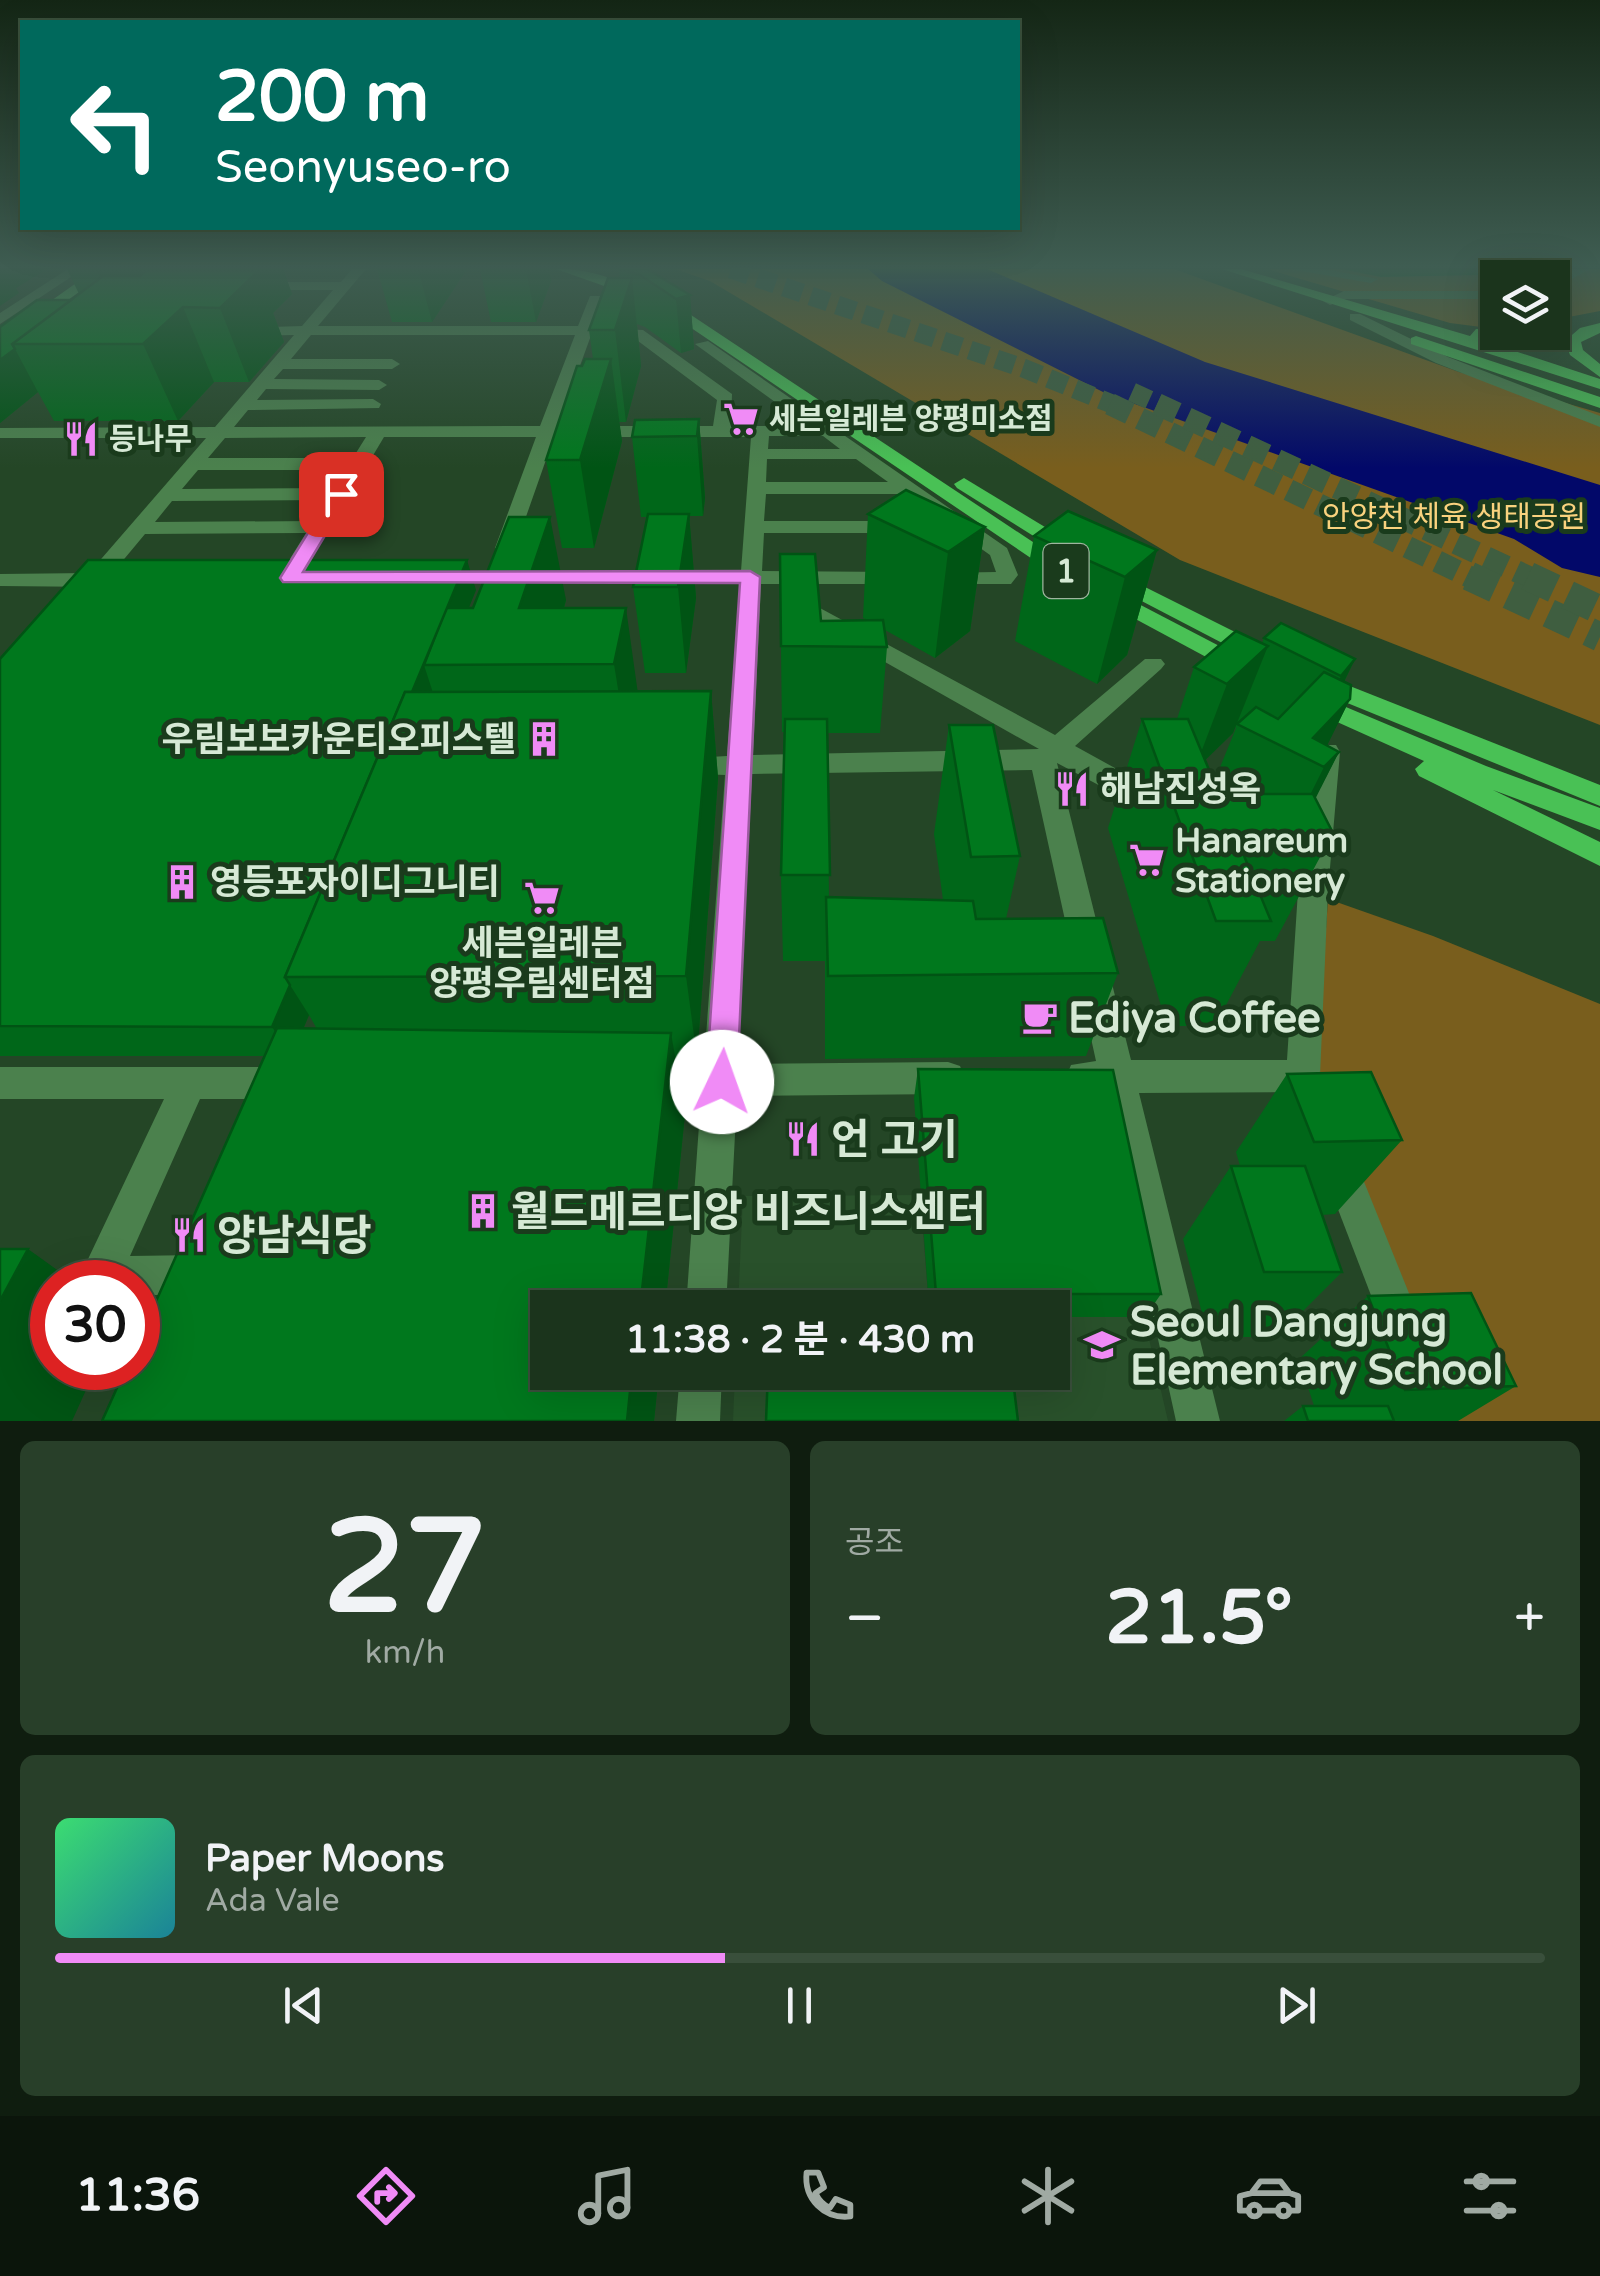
<!DOCTYPE html>
<html lang="ko">
<head>
<meta charset="utf-8">
<style>
  body { margin:0; font-family:"Varela Round","Noto Sans KR",sans-serif; background:#283f29; color:#f1f3f6; height:100vh; display:flex; flex-direction:column; font-size:38px; white-space:nowrap }
  * { box-sizing:border-box; margin:0 }
  p { font-size:32px; color:#a0aaa3 }
  .icon { flex:none; width:55px; height:55px; fill:none; stroke:currentColor; stroke-width:2; stroke-linecap:round; stroke-linejoin:round }
  .map { position:relative; height:1421px; overflow:hidden }
  .panel { display:flex; flex-direction:column; gap:20px; padding:20px; background:#0f1d0f; flex:1 }
  .panel>* { flex:none }
  .guide { position:absolute; left:20px; top:20px; width:1000px; height:210px; border-radius:0px; box-shadow:0 10px 40px #0002,0 0 0 2px #394f3b; background:#00695c; color:#fff; overflow:hidden }
  .buttons { position:absolute; left:1480px; top:260px; display:grid; gap:20px }
  .buttons a { display:grid; place-items:center; width:90px; height:90px; border-radius:0px; background:#1b341c; box-shadow:0 10px 40px #0002,0 0 0 2px #394f3b; font-size:50px }
  .speed { position:absolute; left:30px; top:1260px; display:flex; gap:20px; font-size:50px; font-weight:700; text-align:center }
  .speed>* { display:grid; place-content:center; width:130px; height:130px; border-radius:50%; background:#1b341c; box-shadow:0 10px 40px #0002,0 0 0 2px #394f3b; line-height:1 }
  .speed .limit { border:15px solid #d22; background:#fff; color:#111 }
  .pin { position:absolute; display:grid; place-items:center; width:85px; height:85px; color:#fff; margin:-42px; border-radius:20px; box-shadow:0 5px 15px #0006 }
  .me { position:absolute; width:110px; margin:-55px; rotate:3deg; stroke-linejoin:round; filter:drop-shadow(0 0 8px #0008) }
  .turn { display:flex; align-items:center; gap:35px; height:210px; padding:0 30px; font-size:45px }
  .turn .icon { width:130px; height:130px; stroke-width:2.5 }
  .turn b { display:block; font-size:70px; line-height:85px }
  .big { font-size:75px; font-weight:700; line-height:1.1 }
  .panel .card { flex:1; display:flex; flex-direction:column; justify-content:center; gap:15px; min-width:0; padding:0 35px; border-radius:15px; background:#283f29 }
  .panel .dial { align-items:center; gap:0 }
  .dial b { font-size:130px; line-height:1 }
  .song { display:flex; align-items:center; gap:30px }
  .cover { width:120px; height:120px; border-radius:15px; background:linear-gradient(135deg,hsl(140 70% 55%),hsl(190 70% 35%)) }
  .played { height:10px; border-radius:5px; background:linear-gradient(90deg,#f08bf6 45%,#394f3b 45%) }
  .keys { display:flex; justify-content:space-around; direction:ltr }
  .heat { display:flex; justify-content:space-between; align-items:center; font-size:55px; direction:ltr }
  .panel .tiles { flex:1; display:grid; gap:20px; grid-template-columns:1fr 1fr }
  .card:last-child { grid-column:span 2 }
  .trip { position:absolute; left:530px; top:1290px; width:540px; height:100px; border-radius:0px; background:#1b341c; box-shadow:0 10px 40px #0002,0 0 0 2px #394f3b; font-weight:700; line-height:100px; text-align:center }
  .tabs { display:flex; height:160px; justify-content:space-around; align-items:center; background:#0b150b; color:#a0aaa3 }
  .tabs .icon { width:70px; height:70px }
  .tabs .current { color:#f08bf6 }
  .tabs b { font-size:45px; color:#f1f3f6 }
  .map>svg:first-child { display:block }
</style>
</head>
<body>
<div class="map">
<svg width="1600" height="1421" viewBox="0 0 1600 1421">
  <rect width="100%" height="100%" fill="#244626"/>
  <g fill="#29512b">
    <polygon points="920,1195 929,1307 738,1307 743,1196"/>
    <polygon points="1053,1317 1144,1317 1168,1421 733,1421 735,1373 1052,1372"/>
  </g>
  <g fill="#795e1d">
    <polygon points="675,269 1174,269 1459,372 1600,413 1600,725 1180,560 710,281"/>
    <polygon points="1267,269 1600,269 1600,311 1553,320 1552,278 1498,278 1497,329 1450,323"/>
    <polygon points="1328,899 1433,936 1600,1004 1600,1421 1453,1421 1316,1077"/>
  </g>
  <polygon fill="#020869" points="868,269 987,269 1205,362 1600,485 1600,577 1562,568 1514,539 1107,394 882,281"/>
  <g fill="none" stroke-linecap="round" stroke-linejoin="round">
    <g stroke="#3f5e40" stroke-width="19" stroke-dasharray="19 9" stroke-linecap="butt">
      <polyline points="731,269 1023,368 1117,406"/>
      <polyline points="1132,392 1163,406"/>
    </g>
    <g stroke="#3f5e40" stroke-width="22" stroke-dasharray="22 11" stroke-linecap="butt">
      <polyline points="1110,404 1474,579"/>
      <polyline points="1157,404 1533,579"/>
    </g>
    <g stroke="#3f5e40" stroke-width="29" stroke-dasharray="29 15" stroke-linecap="butt">
      <polyline points="1469,576 1600,637"/>
      <polyline points="1528,576 1600,610"/>
    </g>
    <g fill="#4b814d" fill-rule="evenodd">
      <polygon points="68,269 83,269 0,324 0,313"/>
      <path d="M352,269h14l-48,57h260l12,-30h10l-7,34 -35,96h155l4,-26 -83,-62 -36,-2v-6l5,-2 40,2 89,64 -1,32h77l-113,-82 13,-3 299,207 11,27 -7,9h-65l-11,-6 3,-5 58,-1 -6,-17 -86,-61h-138l-2,27h137l10,6 -10,6h-137l-2,38 134,1 11,6 -11,6h-135l-8,171 286,-6 -253,-143 -3,-5 11,-7 261,141 90,-76h16l4,5 -4,5 -86,77 87,48 4,7 -4,7h-20l-85,-45 74,297h156l11,-169 16,-139 4,-7h18l4,7 -12,139 -8,185 6,15 -5,12 -12,5 -12,-5 -5,-11 -153,1 81,328h-44l-72,-328h-21l-12,-4 -5,-12 5,-12 25,-4 -64,-291 -280,4 -14,290 210,-2 12,4 5,12 -5,12 -12,4 -211,2 -11,212h-40l15,-211h-53l-12,-4 -5,-12 5,-12 12,-4 56,-1 21,-289 -51,-2 -4,-7 4,-7 53,-3 13,-172 -299,-1 -11,-6 11,-6h300l10,-134h-197l-39,111 -10,6 -10,-6 41,-111h-152l-87,146h-16l-3,-5 28,-45 -161,1 -35,42 -1,8 -8,3 -101,-1v-12l89,-1 117,-135h-206v-10l215,-1 79,-92 -49,1 -8,-5 3,-3 62,-2 31,-36h-47l-29,9 -7,-4 2,-3 33,-10h56zM311,335h264l-35,91 -306,1 14,-17 131,-2 2,-4 -8,-5 -116,1 9,-11 113,1 8,-5 -8,-5 -105,-1 9,-10h109l8,-5 -8,-5h-101zM769,436h54l17,13h-72zM366,437l-32,51 -152,1 16,-19h117l9,-6 -9,-6h-107l17,-20zM767,459h89l32,23h-122zM327,500l-13,21 -159,1 17,-21z"/>
      <polygon points="1290,269 1324,269 1378,279 1371,283"/>
      <polygon points="1574,269 1590,269 1552,290 1552,280"/>
      <polygon points="1344,291 1498,291 1498,299 1346,299 1330,305 1323,301"/>
      <polygon points="1350,314 1360,314 1448,357 1600,416 1600,427 1436,363 1350,320"/>
      <polygon points="0,1067 283,1067 295,1071 300,1083 295,1095 283,1099 200,1099 130,1256 198,1255 212,1261 218,1275 212,1289 198,1295 138,1295 138,1282 83,1282 80,1276 164,1099 0,1099"/>
      <polygon points="1339,1147 1352,1152 1421,1323 1415,1337 1401,1343 1387,1337 1321,1165 1326,1152"/>
      <polygon points="680,1372 722,1372 720,1421 676,1421"/>
    </g>
    <g fill="#49c155" fill-rule="evenodd">
      <polygon points="96,269 111,269 0,349 0,337"/>
      <path d="M556,269c45,-2 92,25 132,44l381,253 -3,5h-16l-372,-252 -54,-26z"/>
      <polygon points="1222,269 1241,269 1470,336 1476,329 1548,332 1512,341 1478,339 1600,379 1600,389"/>
      <polygon points="1600,323 1600,333 1581,342 1583,350 1600,364 1600,377 1570,355 1565,341 1580,328"/>
      <polygon points="1416,336 1600,397 1600,408 1411,344 1411,338"/>
      <polygon points="964,478 1073,544 1076,548 1066,554 1059,552 957,488 954,484"/>
      <polygon points="1117,573 1267,648 1271,653 1267,658 1251,658 1109,584 1106,579 1109,574"/>
      <polygon points="1110,589 1250,662 1254,667 1250,672 1234,672 1102,601 1099,596"/>
      <polygon points="1322,675 1600,785 1600,806 1313,689 1310,683"/>
      <polygon points="1315,694 1486,766 1600,808 1600,830 1493,790 1600,842 1600,866 1419,776 1415,769 1424,761 1306,708 1303,702"/>
    </g>
  </g>
  <g fill="#006719" fill-rule="evenodd">
    <polygon points="67,269 182,269 183,270 222,271 221,269 283,269 292,294 273,313 284,342 249,382 214,382 178,421 54,421 38,392 0,423 0,327 71,300 79,294"/>
    <polygon points="377,269 467,269 432,322 392,322"/>
    <polygon points="480,269 549,269 551,281 536,322 491,322"/>
    <polygon points="619,269 647,269 690,295 694,349 681,353 645,327 637,324 641,366 626,422 619,422 622,441 594,548 562,548 546,460 582,366 593,359 589,330 620,278"/>
    <polygon points="1341,269 1527,269 1523,271 1482,275 1381,277"/>
    <polygon points="699,419 705,498 703,516 689,516 696,598 686,673 645,673 633,587 648,517 641,517 632,437"/>
    <polygon points="868,514 985,527 970,631 935,658 885,630 887,647 880,733 827,733 829,897 943,900 934,834 949,725 1020,856 1006,919 1118,973 1086,1056 825,1059 825,961 783,961 781,875 785,732 782,732 781,646 821,621 868,620 863,618"/>
    <polygon points="1034,536 1157,550 1127,655 1097,684 1015,641"/>
    <path d="M476,590l-8,18 98,-8 -2,8 74,83h73l7,87 -21,280h-22l10,56 -20,194h-117v64h111l-5,49h-552l163,-365h-265v-397zM309,1015l8,14h-14z"/>
    <path d="M1264,638l91,21 -11,23 6,17 -23,46 12,7 -24,46 18,35 -58,108h-15l-45,85h-48l-59,-198 34,-109h35l17,-52 68,-24zM1235,727l1,1 -22,54 -9,-22 28,-27z"/>
    <polygon points="918,1069 1161,1294 1145,1317 1052,1317 1052,1308 929,1308 914,1098"/>
    <polygon points="1287,1074 1402,1140 1335,1214 1322,1215 1342,1272 1277,1337 1208,1337 1183,1239 1231,1166 1240,1166 1236,1152"/>
    <polygon points="1368,1296 1516,1386 1458,1421 1284,1421 1303,1406 1314,1406 1299,1359"/>
  </g>
  <g fill="#005414">
    <polygon points="0,269 42,269 44,271 16,288 19,293 0,306"/>
    <polygon points="96,269 182,269 183,272 121,323"/>
    <polygon points="245,269 283,269 292,294 273,313 284,342 249,382 220,308 249,280"/>
    <polygon points="418,269 467,269 432,322"/>
    <polygon points="526,269 549,269 551,281 536,322"/>
    <polygon points="1485,269 1527,269 1523,271 1482,275"/>
    <polygon points="632,278 641,366 626,422 615,330"/>
    <polygon points="690,295 694,349 681,353 676,299"/>
    <polygon points="183,307 214,382 178,421 143,344"/>
    <polygon points="15,349 38,392 0,423 0,360"/>
    <polygon points="611,359 622,441 594,548 580,460"/>
    <polygon points="699,419 705,498 703,516 697,436"/>
    <polygon points="689,514 696,598 686,673 678,587"/>
    <polygon points="550,517 566,600 548,664 519,608"/>
    <polygon points="985,527 970,631 935,658 948,552"/>
    <polygon points="1157,550 1127,655 1097,684 1125,577"/>
    <polygon points="467,560 476,590 446,665 424,665 434,696 293,977"/>
    <polygon points="626,608 638,694 628,751 614,664"/>
    <polygon points="1268,646 1233,733 1194,771 1227,684"/>
    <polygon points="1355,659 1321,729 1350,699 1318,764 1303,756 1341,676"/>
    <polygon points="711,691 718,778 697,1058 686,976"/>
    <polygon points="1339,752 1298,833 1291,833 1324,767"/>
    <polygon points="290,985 309,1015 292,1056 272,1027"/>
    <polygon points="671,1033 685,1114 665,1308 640,1308"/>
    <polygon points="28,1249 74,1282 52,1282 52,1368 96,1368 72,1421 0,1421 0,1301"/>
    <polygon points="632,1372 659,1372 654,1421 627,1421"/>
  </g>
  <g fill="#00781d" stroke="#005414" stroke-width="2.5">
    <polygon points="619,269 647,269 690,295 676,299 640,275"/>
    <polygon points="147,270 258,271 220,308 183,307 143,344 12,344 103,276 140,276"/>
    <polygon points="608,278 632,278 615,330 589,330"/>
    <polygon points="37,300 71,300 12,344 15,349 0,360 0,327"/>
    <polygon points="585,359 611,359 580,460 546,460 577,366 582,366"/>
    <polygon points="699,419 697,436 632,437 635,420"/>
    <polygon points="906,490 985,527 948,552 868,514"/>
    <polygon points="1068,511 1157,550 1125,577 1034,536"/>
    <polygon points="648,514 689,514 678,587 633,587"/>
    <polygon points="509,517 550,517 519,608 626,608 614,664 424,665 446,608 473,608"/>
    <polygon points="780,554 815,554 821,621 883,620 887,647 781,646"/>
    <polygon points="88,560 467,560 412,692 405,692 285,977 290,985 272,1027 0,1026 0,659"/>
    <polygon points="1281,623 1355,659 1341,676 1264,638"/>
    <polygon points="1236,631 1268,646 1227,684 1194,667"/>
    <polygon points="1324,672 1351,685 1350,699 1313,738 1339,752 1324,767 1237,724 1256,707 1278,719"/>
    <polygon points="711,691 686,976 285,977 405,692"/>
    <polygon points="785,719 827,719 830,875 781,875"/>
    <polygon points="1142,719 1188,719 1219,794 1313,794 1333,833 1235,834 1271,921 1216,921"/>
    <polygon points="949,725 993,725 1020,856 971,857"/>
    <polygon points="826,897 973,901 976,919 1103,918 1118,973 828,976"/>
    <polygon points="277,1028 671,1033 640,1308 548,1308 548,1372 632,1372 627,1421 102,1421 126,1368 138,1368 138,1342"/>
    <polygon points="918,1069 1113,1070 1161,1294 936,1294"/>
    <polygon points="1371,1072 1402,1140 1314,1142 1287,1074"/>
    <polygon points="1231,1166 1305,1166 1342,1272 1264,1272"/>
    <polygon points="0,1249 28,1249 0,1301"/>
    <polygon points="1471,1293 1516,1386 1405,1390 1368,1296"/>
    <polygon points="768,1372 1012,1372 1018,1421 766,1421"/>
    <polygon points="1303,1406 1388,1406 1394,1421 1308,1421"/>
  </g>
  <linearGradient id="sky" x2="0" y2="1"><stop stop-color="#142615"/><stop offset="0.57" stop-color="#3f5d52"/><stop offset="1" stop-color="#3f5d52" stop-opacity="0"/></linearGradient>
  <rect width="1600" height="468" fill="url(#sky)"/>
  <polygon fill="#f08bf6" stroke="#9c5aa0" stroke-width="2.5" points="341,489 350,494 303,572 750,571 760,577 737,1082 733,1093 722,1097 710,1093 706,1082 740,583 283,582 280,578 332,494"/>
  <defs>
    <symbol id="supermarket-bare" viewBox="-9 -9 18 18"><path d="M-6-5.5h2.5l.6 2H6L4.5 2H-2.5L-4.4-4H-6ZM-1.5 3.2a1.3 1.3 0 1 0 .1 0ZM3 3.2a1.3 1.3 0 1 0 .1 0Z" fill="#f08bf6" stroke="#1a3b1c" stroke-width="2.5" paint-order="stroke"/></symbol>
    <symbol id="restaurant-bare" viewBox="-9 -9 18 18"><path d="M-5-6h1v4h1v-4h1v4h1v-4h1v5L-1.5 .5V6h-2V.5L-5-1ZM5-6V6H3V1.5H1.5Q1.5-4 5-6Z" fill="#f08bf6" stroke="#1a3b1c" stroke-width="2.5" paint-order="stroke"/></symbol>
    <symbol id="building-bare" viewBox="-9 -9 18 18"><path d="M-4-6H4V6H1V3H-1V6H-4ZM-2.5-4.3h1.7v1.8h-1.7ZM.8-4.3h1.7v1.8H.8ZM-2.5-1h1.7V.8h-1.7ZM.8-1h1.7V.8H.8Z" fill="#f08bf6" stroke="#1a3b1c" stroke-width="2.5" paint-order="stroke"/></symbol>
    <symbol id="cafe-bare" viewBox="-9 -9 18 18"><path d="M-5.5-4.5H6V0H3Q3 3.5 0 3.5H-2.5Q-5.5 3.5-5.5 0ZM3-3.2v2h1.7v-2ZM-6 4.5H4V6H-6Z" fill="#f08bf6" stroke="#1a3b1c" stroke-width="2.5" paint-order="stroke"/></symbol>
    <symbol id="school-bare" viewBox="-9 -9 18 18"><path d="M0-5L7-2L0 1L-7-2ZM-4 1L0 2.5L4 1V4Q0 6-4 4Z" fill="#f08bf6" stroke="#1a3b1c" stroke-width="2.5" paint-order="stroke"/></symbol>
  </defs>
  <g fill-rule="evenodd">
    <use href="#supermarket-bare" x="716" y="394" width="50" height="50"/>
    <use href="#restaurant-bare" x="56" y="414" width="50" height="50"/>
    <use href="#building-bare" x="519" y="714" width="50" height="50"/>
    <use href="#restaurant-bare" x="1047" y="764" width="50" height="50"/>
    <use href="#supermarket-bare" x="1122" y="835" width="50" height="50"/>
    <use href="#building-bare" x="157" y="857" width="50" height="50"/>
    <use href="#supermarket-bare" x="517" y="873" width="50" height="50"/>
    <use href="#cafe-bare" x="1015" y="992" width="50" height="50"/>
    <use href="#restaurant-bare" x="778" y="1114" width="50" height="50"/>
    <use href="#building-bare" x="458" y="1186" width="50" height="50"/>
    <use href="#restaurant-bare" x="164" y="1210" width="50" height="50"/>
    <use href="#school-bare" x="1077" y="1320" width="50" height="50"/>
  </g>
  <g text-anchor="middle" stroke-width="10" stroke-linejoin="round" paint-order="stroke">
    <g font-size="30" font-weight="bold" fill="#d6e9d5" stroke="#1a3b1c" text-anchor="start">
      <text x="769" y="429">세븐일레븐 양평미소점</text>
      <text x="109" y="449">등나무</text>
    </g>
    <g font-size="30" fill="#f9d27e" stroke="#1a3b1c">
      <text x="1454" y="527">안양천 체육 생태공원</text>
    </g>
    <rect fill="#1a3b1c" stroke="#9eb59e" stroke-width="2.5" x="1043.5" y="544" width="45" height="54" rx="8"/>
    <g font-size="32" font-weight="bold" fill="#d6e9d5">
      <text x="1066" y="582">1</text>
    </g>
    <g font-size="35" font-weight="bold" fill="#d6e9d5" stroke="#1a3b1c" text-anchor="start">
      <text x="516" y="751" text-anchor="end">우림보보카운티오피스텔</text>
      <text x="1100" y="801">해남진성옥</text>
      <text x="1175" y="852">Hanareum<tspan x="1175" dy="40">Stationery</tspan></text>
      <text x="210" y="894">영등포자이디그니티</text>
      <text x="542" y="955" text-anchor="middle">세븐일레븐<tspan x="542" dy="40">양평우림센터점</tspan></text>
    </g>
    <g font-size="42" font-weight="bold" fill="#d6e9d5" stroke="#1a3b1c" text-anchor="start">
      <text x="1068" y="1032">Ediya Coffee</text>
      <text x="831" y="1154">언 고기</text>
      <text x="511" y="1226">월드메르디앙 비즈니스센터</text>
      <text x="217" y="1250">양남식당</text>
      <text x="1130" y="1336">Seoul Dangjung<tspan x="1130" dy="48">Elementary School</tspan></text>
    </g>
  </g>
</svg>
<div class="buttons">
<a><svg class="icon" aria-label="layers" viewBox="0 0 24 24"><path d="M12 4l9 5-9 5-9-5zM3 14l9 5 9-5"/></svg></a>
</div>
<div class="speed"><div class="limit">30</div></div>
<div class="pin" style="left:341px;top:494px;background:#d93025"><svg class="icon" aria-label="arrive" viewBox="0 0 24 24"><path d="M6 21V4h12l-3 4 3 4H6"/></svg></div>
<svg class="me" style="left:722px;top:1082px" viewBox="-20 -20 40 40"><circle r="19" fill="#fff"/><path d="M0-13L10 11 0 6-10 11z" fill="#f08bf6"/></svg>
<div class="trip">11:38 · 2 분 · 430 m</div>
<div class="guide">
<div class="turn"><svg class="icon" aria-label="left" viewBox="0 0 24 24"><path d="M17 20v-9H6M10 6l-5 5 5 5"/></svg><div><b>200 m</b>Seonyuseo-ro</div></div>
</div>
</div>
<section class="panel">
<div class="tiles">
<div class="card dial"><b>27</b><p>km/h</p></div>
<div class="card"><p>공조</p>
<div class="heat"><a>−</a><b class="big">21.5°</b><a>+</a></div>
</div>
<div class="card">
<div class="song"><i class="cover"></i><div><b>Paper Moons</b><p>Ada Vale</p></div></div>
<div class="played"></div>
<div class="keys"><svg class="icon" aria-label="previous" viewBox="0 0 24 24"><path d="M18 5L8 12l10 7zM5 5v14"/></svg><svg class="icon" aria-label="pause" viewBox="0 0 24 24"><path d="M8 5v14M16 5v14"/></svg><svg class="icon" aria-label="next" viewBox="0 0 24 24"><path d="M6 5l10 7-10 7zM19 5v14"/></svg></div>
</div>
</div>
</section>
<nav class="tabs">
<b>11:36</b>
<svg class="icon current" aria-label="directions" viewBox="0 0 24 24"><path d="M12 3l9 9-9 9-9-9zM9 14v-3h6M13 9l2 2-2 2"/></svg>
<svg class="icon" aria-label="music" viewBox="0 0 24 24"><path d="M9 18V5l10-2v13"/><circle cx="6" cy="18" r="3"/><circle cx="16" cy="16" r="3"/></svg>
<svg class="icon" aria-label="phone" viewBox="0 0 24 24"><path d="M5 4h4l2 5-3 2q2 4 5 5l2-3 5 2v4C11 20 4 13 5 4z"/></svg>
<svg class="icon" aria-label="climate" viewBox="0 0 24 24"><path d="M12 3v18M4 7l16 10M4 17L20 7"/></svg>
<svg class="icon" aria-label="car" viewBox="0 0 24 24"><path d="M5 17H2v-5l4-1 3-4h7l3 4 3 1v5h-3M9 17h6M6 11h13"/><circle cx="7" cy="17" r="2"/><circle cx="17" cy="17" r="2"/></svg>
<svg class="icon" aria-label="filters" viewBox="0 0 24 24"><path d="M4 7h16M4 17h16"/><circle cx="9" cy="7" r="2"/><circle cx="15" cy="17" r="2"/></svg>
</nav>
</body>
</html>
